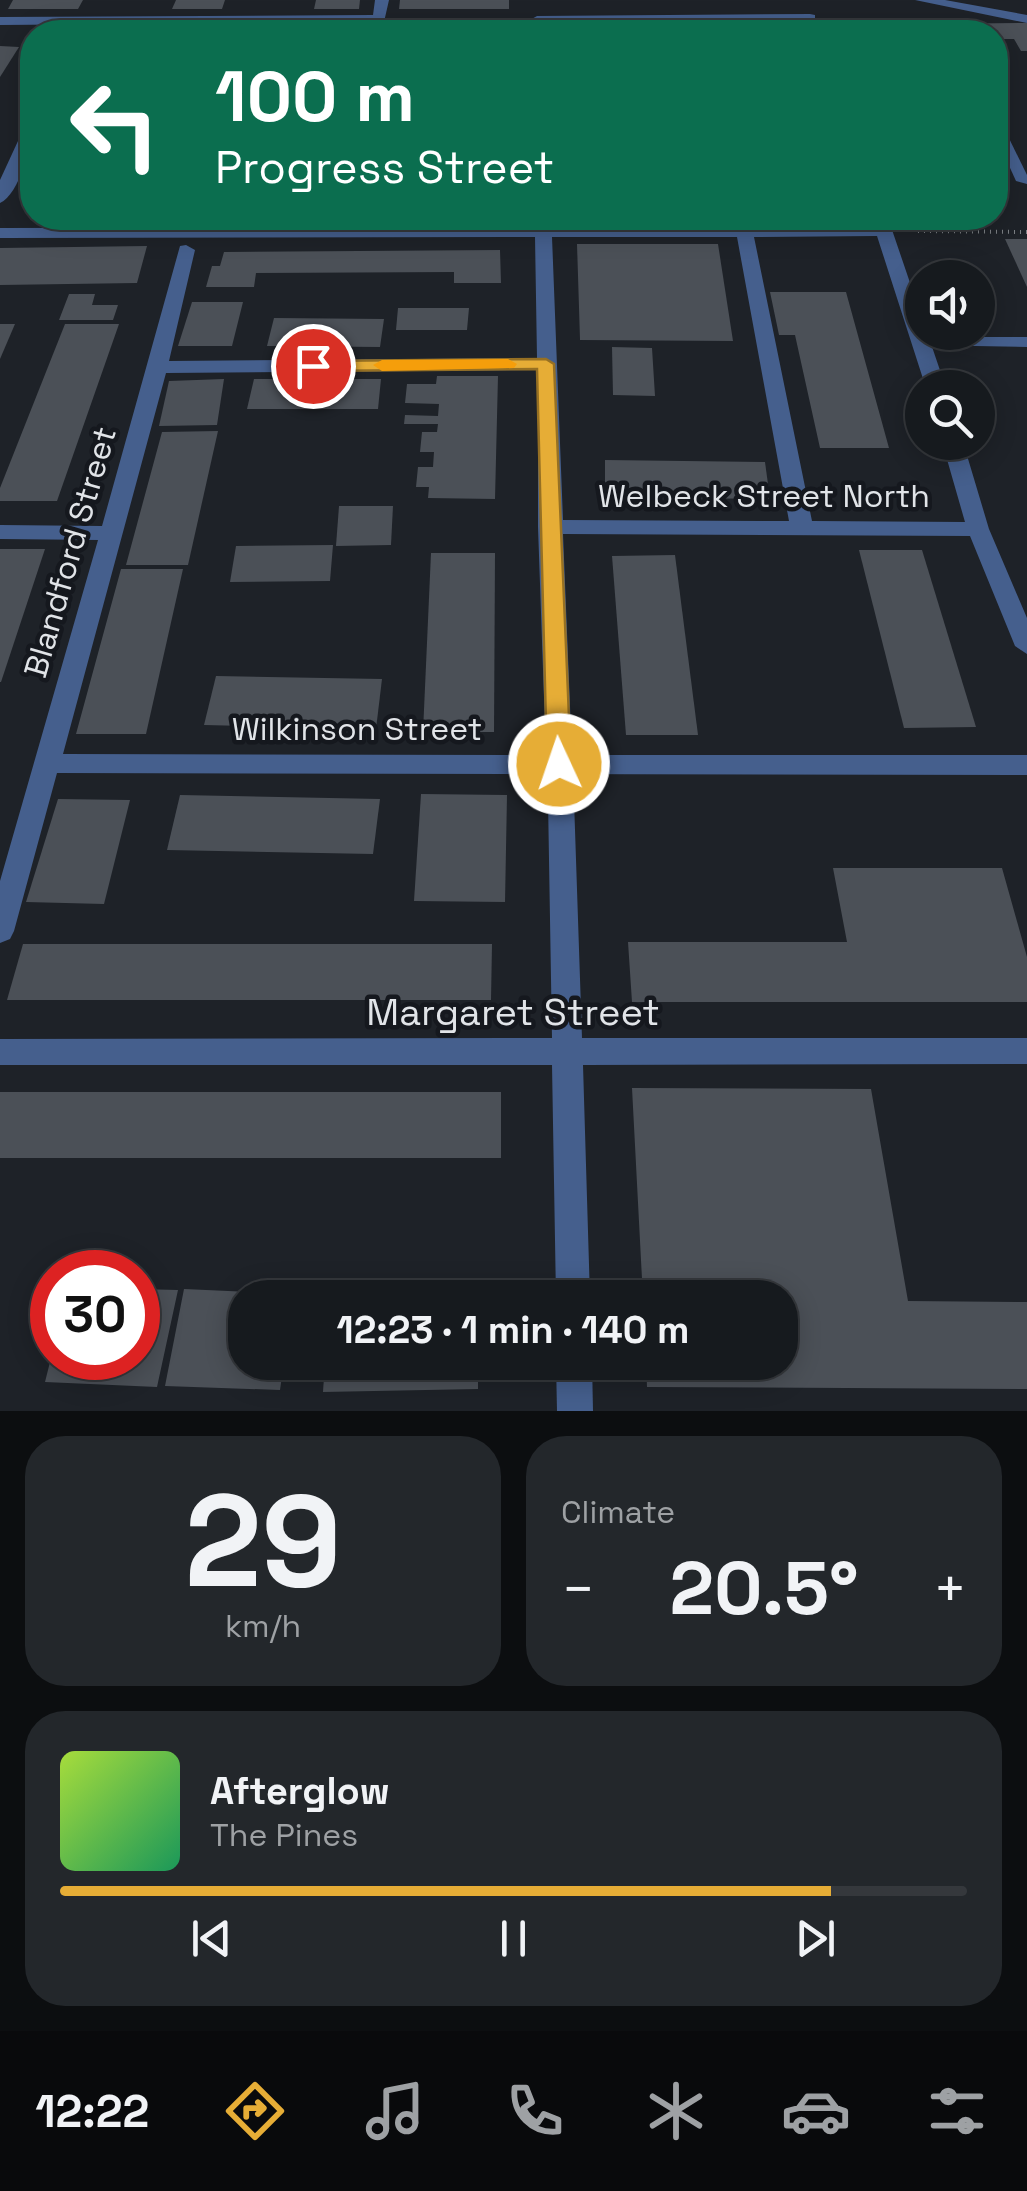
<!DOCTYPE html>
<html lang="en">
<head>
<meta charset="utf-8">
<style>
  body { margin:0; font-family:"Space Grotesk",sans-serif; background:#23272b; color:#f1f3f6; height:100vh; display:flex; flex-direction:column; font-size:38px; white-space:nowrap }
  * { box-sizing:border-box; margin:0 }
  p { font-size:32px; color:#9ea1a4 }
  .icon { flex:none; width:55px; height:55px; fill:none; stroke:currentColor; stroke-width:2; stroke-linecap:round; stroke-linejoin:round }
  .map { position:relative; height:1411px; overflow:hidden }
  .side { display:flex; flex-direction:column; gap:25px; padding:25px; background:#0c0e10; flex:1 }
  .side>* { flex:none }
  .hud { position:absolute; left:20px; top:20px; width:988px; height:210px; border-radius:40px; box-shadow:0 5px 25px #0003,0 0 0 2px #35383c; background:#0b6e4f; color:#fff; overflow:hidden }
  .buttons { position:absolute; left:905px; top:260px; display:grid; gap:20px }
  .buttons a { display:grid; place-items:center; width:90px; height:90px; border-radius:50%; background:#161a1e; box-shadow:0 5px 25px #0003,0 0 0 2px #35383c; font-size:50px }
  .speed { position:absolute; left:30px; top:1250px; display:flex; gap:20px; font-size:50px; font-weight:700; text-align:center }
  .speed>* { display:grid; place-content:center; width:130px; height:130px; border-radius:50%; background:#161a1e; box-shadow:0 5px 25px #0003,0 0 0 2px #35383c; line-height:1 }
  .speed .limit { border:15px solid #d22; background:#fff; color:#111 }
  .pin { position:absolute; display:grid; place-items:center; width:85px; height:85px; color:#fff; margin:-42px; border:5px solid #fff; border-radius:50%; box-shadow:0 2px 10px #0007 }
  .me { position:absolute; width:110px; margin:-55px; rotate:357deg; stroke-linejoin:round; filter:drop-shadow(0 0 8px #0008) }
  .turn { display:flex; align-items:center; gap:35px; height:210px; padding:0 30px; font-size:45px }
  .turn .icon { width:130px; height:130px; stroke-width:2.5 }
  .turn b { display:block; font-size:70px; line-height:85px }
  .big { font-size:75px; font-weight:700; line-height:1.1 }
  .side .widget { flex:1; display:flex; flex-direction:column; justify-content:center; gap:15px; min-width:0; padding:0 35px; border-radius:40px; background:#23272b }
  .side .dial { align-items:center; gap:0 }
  .dial b { font-size:130px; line-height:1 }
  .song { display:flex; align-items:center; gap:30px }
  .cover { width:120px; height:120px; border-radius:15px; background:linear-gradient(135deg,hsl(80 70% 55%),hsl(150 70% 35%)) }
  .played { height:10px; border-radius:5px; background:linear-gradient(90deg,#e6ad36 85%,#35383c 85%) }
  .keys { display:flex; justify-content:space-around; direction:ltr }
  .heat { display:flex; justify-content:space-between; align-items:center; font-size:55px; direction:ltr }
  .side .tiles { flex:1; display:grid; gap:25px; grid-template-columns:1fr 1fr }
  .widget:last-child { grid-column:span 2 }
  .trip { position:absolute; left:228px; top:1280px; width:570px; height:100px; border-radius:40px; background:#161a1e; box-shadow:0 5px 25px #0003,0 0 0 2px #35383c; font-weight:700; line-height:100px; text-align:center }
  .tab-bar { display:flex; height:160px; justify-content:space-around; align-items:center; background:#090a0c; color:#9ea1a4 }
  .tab-bar .icon { width:70px; height:70px }
  .tab-bar .current { color:#e6ad36 }
  .tab-bar b { font-size:45px; color:#f1f3f6 }
  .map>svg:first-child { display:block }
</style>
</head>
<body>
<div class="map">
<svg width="1027" height="1411" viewBox="0 0 1027 1411">
  <rect width="100%" height="100%" fill="#1e2228"/>
  <g fill="#1a366a">
    <polygon points="529,23 529,32 252,32 255,24"/>
    <polygon points="197,218 534,218 533,229 195,227"/>
  </g>
  <g fill="#4b5057">
    <polygon points="13,0 83,0 78,9 8,9"/>
    <polygon points="176,0 225,0 222,9 172,9"/>
    <polygon points="316,0 360,0 359,9 314,9"/>
    <polygon points="400,0 509,0 509,9 399,9"/>
    <polygon points="1027,23 1027,51 1021,51 1014,39 995,39 995,32 840,32 837,25"/>
    <polygon points="709,25 771,25 773,32 711,32"/>
    <polygon points="108,26 220,26 217,32 105,32"/>
    <polygon points="0,46 19,47 0,77"/>
    <polygon points="1005,239 1027,239 1027,287"/>
    <polygon points="577,244 718,244 733,341 580,340"/>
    <polygon points="147,246 137,283 0,285 0,248"/>
    <polygon points="500,250 501,283 454,283 454,272 256,273 254,287 206,287 212,266 220,266 224,252"/>
    <polygon points="770,292 846,292 889,448 820,448 795,335 779,335"/>
    <polygon points="69,294 95,294 92,305 118,305 113,320 59,320"/>
    <polygon points="192,302 243,302 232,346 178,346"/>
    <polygon points="398,308 469,308 467,330 396,330"/>
    <polygon points="274,318 384,319 380,347 267,346"/>
    <polygon points="0,324 15,324 0,359"/>
    <polygon points="65,324 119,324 57,501 0,501 0,488"/>
    <polygon points="612,347 652,348 655,396 613,395"/>
    <polygon points="437,376 498,376 495,499 428,498 429,487 416,487 418,467 433,467 434,452 420,452 422,432 437,432 438,424 404,424 405,415 438,416 439,404 405,403 407,384 436,384"/>
    <polygon points="224,379 217,425 159,426 169,381"/>
    <polygon points="254,379 381,379 378,409 247,409"/>
    <polygon points="218,431 188,565 126,565 162,432"/>
    <polygon points="605,460 765,462 770,499 605,497"/>
    <polygon points="339,506 393,506 391,545 336,546"/>
    <polygon points="333,545 330,581 230,582 236,546"/>
    <polygon points="0,549 45,549 1,682 0,682"/>
    <polygon points="859,550 922,550 976,727 904,728"/>
    <polygon points="431,553 495,553 494,732 423,732"/>
    <polygon points="675,555 698,735 626,735 612,556"/>
    <polygon points="121,569 183,569 146,734 76,734"/>
    <polygon points="216,676 382,679 376,729 204,725"/>
    <polygon points="421,794 507,795 505,902 414,901"/>
    <polygon points="180,795 380,799 373,854 167,850"/>
    <polygon points="58,799 130,800 104,904 26,902"/>
    <polygon points="833,868 1002,868 1027,957 1027,1002 632,1002 628,942 847,942"/>
    <polygon points="23,944 492,944 491,1000 7,1000"/>
    <polygon points="632,1088 871,1089 908,1301 1027,1302 1027,1389 647,1387 646,1362 780,1362 780,1298 643,1298"/>
    <rect x="0" y="1092" width="501" height="66"/>
    <polygon points="138,1289 178,1290 157,1387 45,1382 51,1358 138,1358"/>
    <polygon points="184,1289 293,1294 293,1298 245,1298 245,1362 284,1362 280,1390 165,1386"/>
    <polygon points="325,1362 478,1362 478,1389 323,1392"/>
  </g>
  <g fill="none" stroke-linecap="round" stroke-linejoin="round">
    <g stroke="#7c8085" stroke-width="4" stroke-dasharray="1 5" stroke-linecap="butt">
      <polyline points="406,20 508,20"/>
      <polyline points="918,231 1027,232"/>
    </g>
    <g fill="#455f8d" fill-rule="evenodd">
      <polygon points="995,118 1001,122 1027,175 1027,184 1016,181 995,135"/>
      <polygon points="922,337 1027,337 1027,347 917,345 917,339"/>
    </g>
    <g fill="#455f8d" fill-rule="evenodd">
      <polygon points="375,0 389,0 384,22 0,25 0,17 373,15"/>
      <polygon points="915,0 945,0 1027,15 1027,23"/>
      <polygon points="810,14 815,15 815,21 537,24 530,20 537,16"/>
      <path d="M32,123c1,20 -13,72 -32,80v-23l24,-52z"/>
      <path d="M536,218h14l2,9 183,-1 -1,-8h16l2,8h122l-2,-8h16l34,100v14h5l19,56h-20l-49,-152 -123,1 58,284 153,1 -23,-80h21l26,87 38,89v36l-12,-8 -45,-110 -407,-2 9,221h455v20l-970,-2 -43,158 -4,8 -10,4v-62l98,-341 -98,-1v-14l102,1 78,-280 6,-1 9,5 -26,111 368,-3 -2,-121 -535,1v-10l534,-1zM552,237h185l52,284 -226,-1zM538,370v157l8,228 -483,-1 103,-381z"/>
      <polygon points="561,790 570,793 574,800 582,1038 1027,1038 1027,1064 583,1065 590,1298 556,1298 552,1065 0,1065 0,1039 552,1038 548,800 552,793"/>
      <polygon points="556,1362 592,1362 593,1411 557,1411"/>
    </g>
  </g>
  <polygon fill="#e6ad36" stroke="#967023" stroke-width="2.5" points="546,359 554,364 571,764 559,773 547,764 537,369 313,371 304,366 313,361"/>
  <polygon fill="#f59e0b" points="508,359 517,364 514,368 382,371 373,365 382,360"/>
  <g text-anchor="middle" stroke-width="9" stroke-linejoin="round" paint-order="stroke">
    <g font-size="32" fill="#e1e4e8" stroke="#15181e">
      <text x="764" y="507">Welbeck Street North</text>
      <text transform="translate(70 552) rotate(-74)" y="11">Blandford Street</text>
      <text x="357" y="740">Wilkinson Street</text>
    </g>
    <g font-size="38" fill="#e1e4e8" stroke="#15181e">
      <text x="513" y="1025">Margaret Street</text>
    </g>
  </g>
</svg>
<div class="buttons">
<a><svg class="icon" aria-label="sound" viewBox="0 0 24 24"><path d="M4 9h4l5-4v14l-5-4H4zM17 9q2 3 0 6"/></svg></a>
<a><svg class="icon" aria-label="search" viewBox="0 0 24 24"><circle cx="10" cy="10" r="6"/><path d="M15 15l6 6"/></svg></a>
</div>
<div class="speed"><div class="limit">30</div></div>
<div class="pin" style="left:313px;top:366px;background:#d93025"><svg class="icon" aria-label="arrive" viewBox="0 0 24 24"><path d="M6 21V4h12l-3 4 3 4H6"/></svg></div>
<svg class="me" style="left:559px;top:764px" viewBox="-20 -20 40 40"><circle r="17" fill="#e6ad36" stroke="#fff" stroke-width="3"/><path d="M0-11L8 9 0 5-8 9z" fill="#fff"/></svg>
<div class="trip">12:23 · 1 min · 140 m</div>
<div class="hud">
<div class="turn"><svg class="icon" aria-label="left" viewBox="0 0 24 24"><path d="M17 20v-9H6M10 6l-5 5 5 5"/></svg><div><b>100 m</b>Progress Street</div></div>
</div>
</div>
<section class="side">
<div class="tiles">
<div class="widget dial"><b>29</b><p>km/h</p></div>
<div class="widget"><p>Climate</p>
<div class="heat"><a>−</a><b class="big">20.5°</b><a>+</a></div>
</div>
<div class="widget">
<div class="song"><i class="cover"></i><div><b>Afterglow</b><p>The Pines</p></div></div>
<div class="played"></div>
<div class="keys"><svg class="icon" aria-label="previous" viewBox="0 0 24 24"><path d="M18 5L8 12l10 7zM5 5v14"/></svg><svg class="icon" aria-label="pause" viewBox="0 0 24 24"><path d="M8 5v14M16 5v14"/></svg><svg class="icon" aria-label="next" viewBox="0 0 24 24"><path d="M6 5l10 7-10 7zM19 5v14"/></svg></div>
</div>
</div>
</section>
<nav class="tab-bar">
<b>12:22</b>
<svg class="icon current" aria-label="directions" viewBox="0 0 24 24"><path d="M12 3l9 9-9 9-9-9zM9 14v-3h6M13 9l2 2-2 2"/></svg>
<svg class="icon" aria-label="music" viewBox="0 0 24 24"><path d="M9 18V5l10-2v13"/><circle cx="6" cy="18" r="3"/><circle cx="16" cy="16" r="3"/></svg>
<svg class="icon" aria-label="phone" viewBox="0 0 24 24"><path d="M5 4h4l2 5-3 2q2 4 5 5l2-3 5 2v4C11 20 4 13 5 4z"/></svg>
<svg class="icon" aria-label="climate" viewBox="0 0 24 24"><path d="M12 3v18M4 7l16 10M4 17L20 7"/></svg>
<svg class="icon" aria-label="car" viewBox="0 0 24 24"><path d="M5 17H2v-5l4-1 3-4h7l3 4 3 1v5h-3M9 17h6M6 11h13"/><circle cx="7" cy="17" r="2"/><circle cx="17" cy="17" r="2"/></svg>
<svg class="icon" aria-label="filters" viewBox="0 0 24 24"><path d="M4 7h16M4 17h16"/><circle cx="9" cy="7" r="2"/><circle cx="15" cy="17" r="2"/></svg>
</nav>
</body>
</html>
